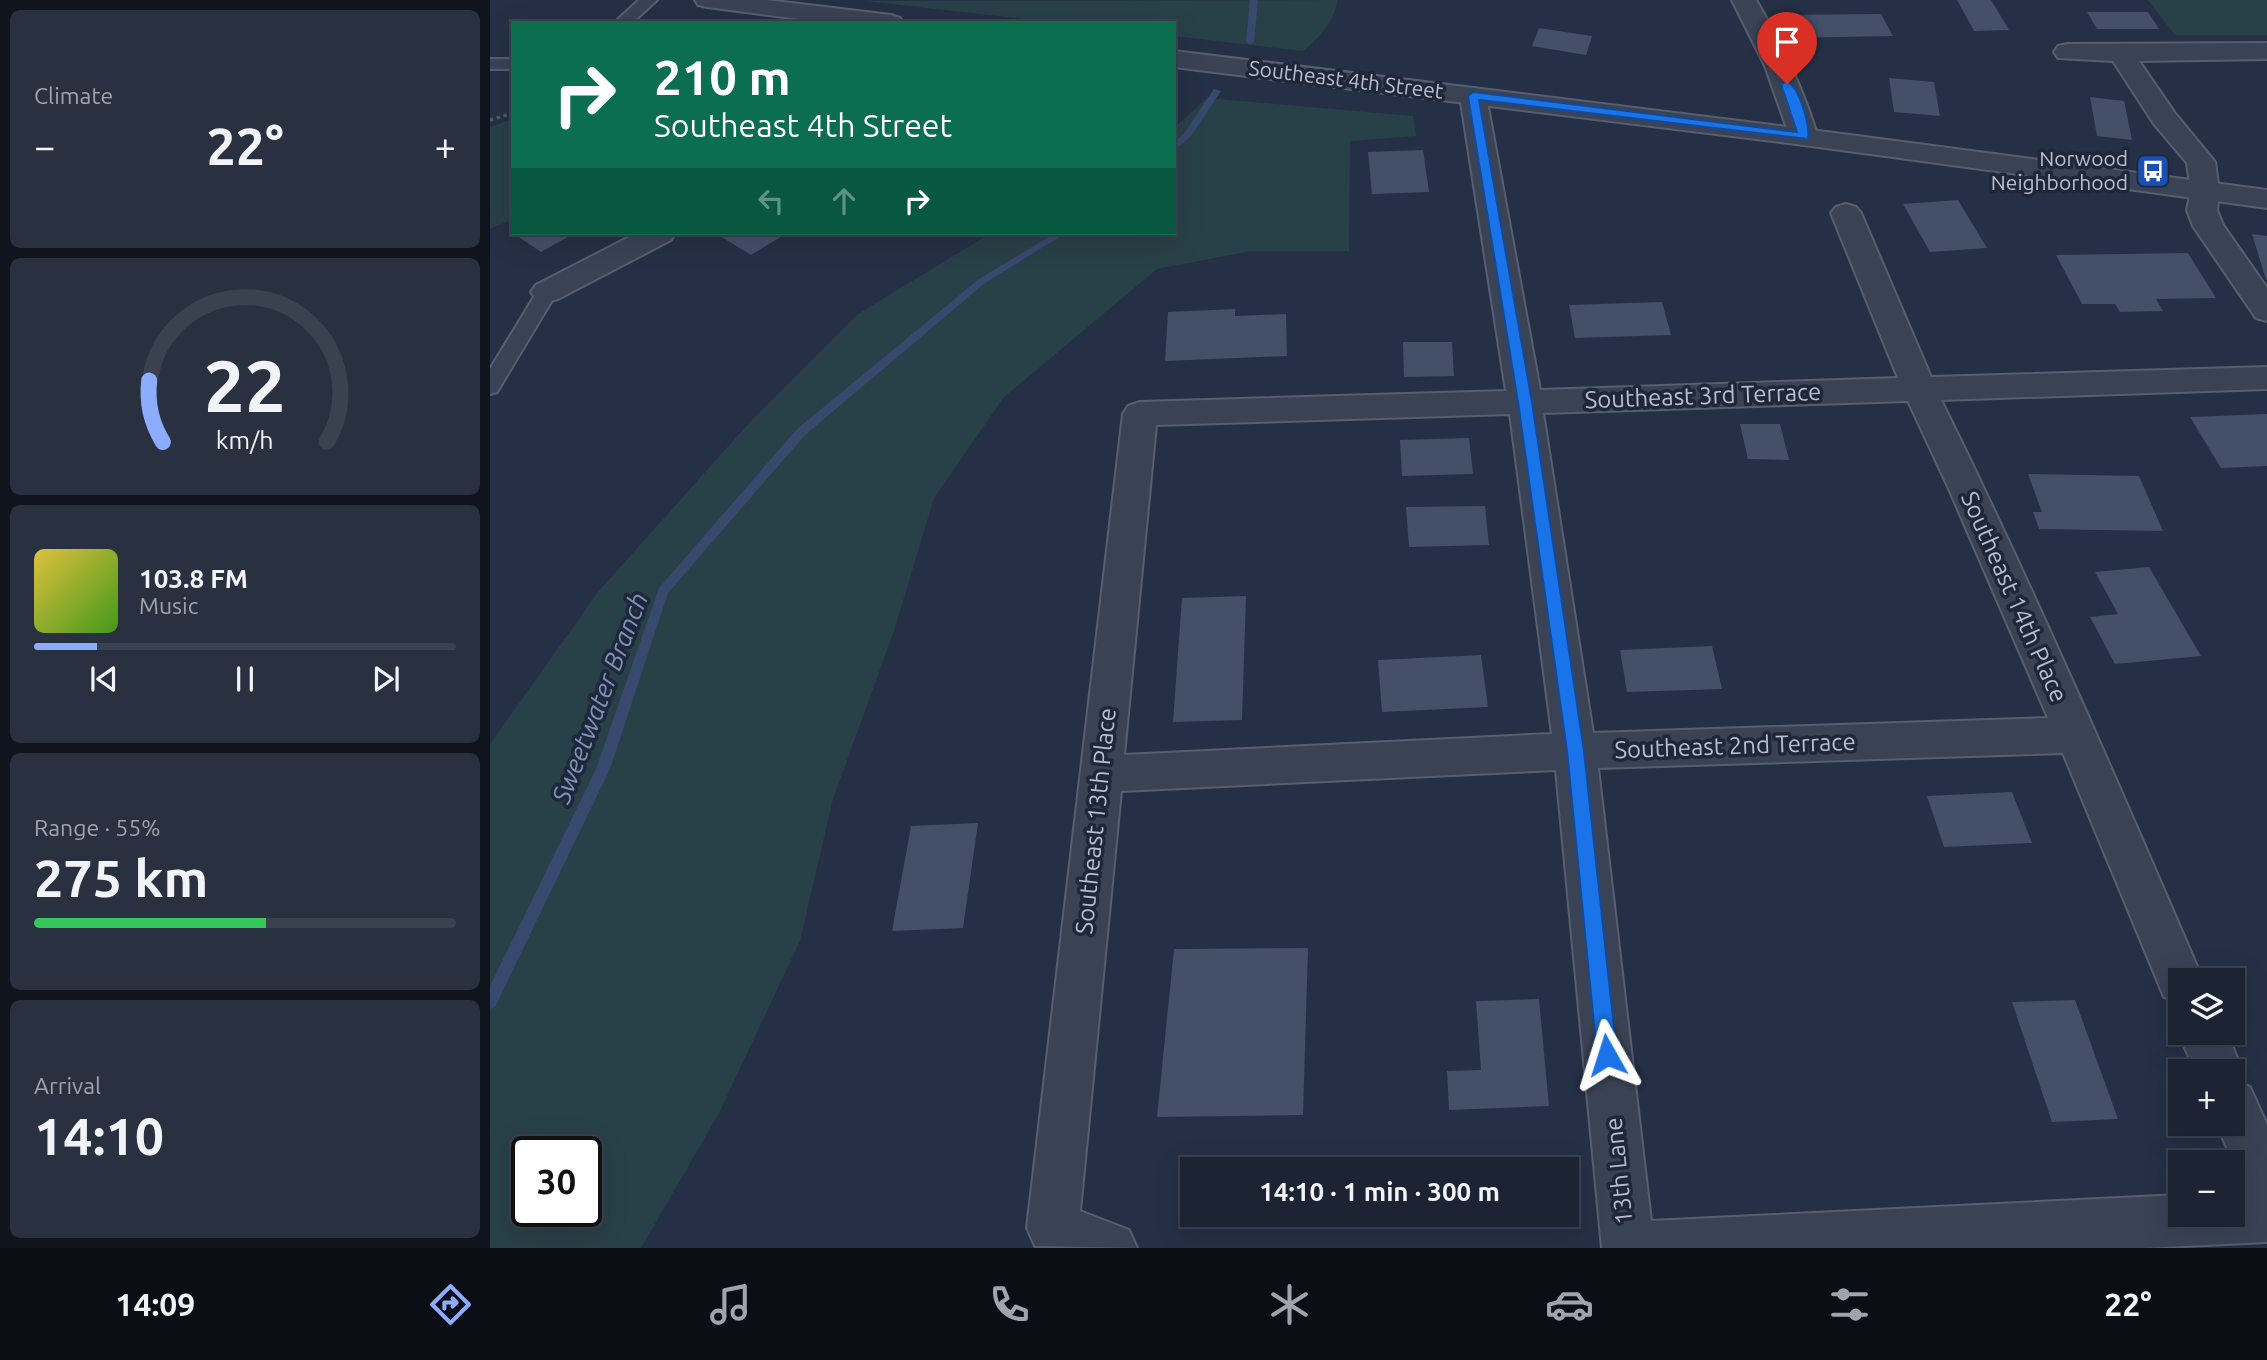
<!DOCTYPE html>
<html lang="en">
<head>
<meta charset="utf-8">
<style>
  body { margin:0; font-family:Ubuntu,sans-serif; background:#293040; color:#f1f3f6; height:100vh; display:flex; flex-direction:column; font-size:26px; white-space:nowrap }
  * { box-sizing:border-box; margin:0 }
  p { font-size:23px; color:#a0a4ac }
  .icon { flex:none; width:38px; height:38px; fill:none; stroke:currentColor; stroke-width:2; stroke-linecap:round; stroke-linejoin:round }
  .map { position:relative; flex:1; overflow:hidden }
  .side { display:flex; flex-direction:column; gap:10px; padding:10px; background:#0f141d; width:490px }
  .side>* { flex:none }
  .banner { position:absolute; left:21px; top:21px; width:665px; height:214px; border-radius:0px; box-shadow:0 7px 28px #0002,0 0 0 2px #3a414f; background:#0b6e4f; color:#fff; overflow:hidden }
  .controls { position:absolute; left:1678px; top:968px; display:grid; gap:14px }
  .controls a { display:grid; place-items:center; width:77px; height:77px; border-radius:0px; background:#1c2434; box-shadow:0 7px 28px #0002,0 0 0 2px #3a414f; font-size:35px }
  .speed { position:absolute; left:21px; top:1136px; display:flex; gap:14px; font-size:35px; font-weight:700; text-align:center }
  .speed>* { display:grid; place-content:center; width:91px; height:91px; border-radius:50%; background:#1c2434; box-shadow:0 7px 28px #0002,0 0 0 2px #3a414f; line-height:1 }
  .speed .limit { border:4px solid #111; border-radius:10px; background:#fff; color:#111 }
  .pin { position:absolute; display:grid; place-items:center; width:60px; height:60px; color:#fff; margin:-72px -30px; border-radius:50% 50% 50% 0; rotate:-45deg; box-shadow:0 0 7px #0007 }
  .pin .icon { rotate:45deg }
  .me { position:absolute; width:77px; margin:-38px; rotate:354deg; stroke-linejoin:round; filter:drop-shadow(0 0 5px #0008) }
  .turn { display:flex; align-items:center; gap:24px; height:147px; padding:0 28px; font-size:32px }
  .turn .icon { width:91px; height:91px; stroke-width:2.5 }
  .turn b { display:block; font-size:49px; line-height:60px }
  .lanes { display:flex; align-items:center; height:66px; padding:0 28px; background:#0003; justify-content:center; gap:35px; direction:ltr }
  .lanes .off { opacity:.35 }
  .big { font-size:52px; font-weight:700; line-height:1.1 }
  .side .card { flex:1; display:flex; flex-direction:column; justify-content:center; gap:10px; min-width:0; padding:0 24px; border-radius:10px; background:#293040 }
  .side .dial { align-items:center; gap:0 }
  .dial svg { height:182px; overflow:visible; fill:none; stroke:#3a414f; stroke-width:7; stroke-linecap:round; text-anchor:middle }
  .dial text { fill:#f1f3f6; stroke:none }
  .song { display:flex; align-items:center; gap:21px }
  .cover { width:84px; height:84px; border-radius:10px; background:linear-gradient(135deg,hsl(50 70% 55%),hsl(100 70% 35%)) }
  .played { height:7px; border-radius:4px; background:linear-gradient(90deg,#8cadff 15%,#3a414f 15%) }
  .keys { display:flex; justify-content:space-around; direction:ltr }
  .heat { display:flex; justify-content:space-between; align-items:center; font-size:38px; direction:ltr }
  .charge { height:10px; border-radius:5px; background:linear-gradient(90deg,#34c759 55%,#3a414f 0) }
  .trip { position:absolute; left:690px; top:1157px; width:399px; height:70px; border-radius:0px; background:#1c2434; box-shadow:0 7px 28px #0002,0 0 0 2px #3a414f; font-weight:700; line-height:70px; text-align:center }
  .dock { display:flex; height:112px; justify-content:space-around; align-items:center; background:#0b0e15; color:#a0a4ac }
  .dock .icon { width:49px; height:49px }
  .dock .current { color:#8cadff }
  .dock b { font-size:32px; color:#f1f3f6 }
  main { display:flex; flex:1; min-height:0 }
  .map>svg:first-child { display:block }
</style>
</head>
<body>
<main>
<section class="side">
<div class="card"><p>Climate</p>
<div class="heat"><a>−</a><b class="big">22°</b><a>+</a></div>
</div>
<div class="card dial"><svg viewBox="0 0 100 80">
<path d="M14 69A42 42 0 1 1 86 69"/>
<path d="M14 69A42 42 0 0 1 8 42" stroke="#8cadff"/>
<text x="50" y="56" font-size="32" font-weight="700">22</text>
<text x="50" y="72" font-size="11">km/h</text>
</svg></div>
<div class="card">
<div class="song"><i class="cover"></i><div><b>103.8 FM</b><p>Music</p></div></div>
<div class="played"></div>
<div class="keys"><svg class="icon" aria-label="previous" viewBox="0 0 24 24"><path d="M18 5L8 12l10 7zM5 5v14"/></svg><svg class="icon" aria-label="pause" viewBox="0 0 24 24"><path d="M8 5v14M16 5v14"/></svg><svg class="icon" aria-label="next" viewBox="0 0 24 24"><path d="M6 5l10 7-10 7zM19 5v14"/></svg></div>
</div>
<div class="card"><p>Range · 55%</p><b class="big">275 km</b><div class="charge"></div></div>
<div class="card"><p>Arrival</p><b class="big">14:10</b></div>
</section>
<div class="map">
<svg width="1777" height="1248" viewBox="0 0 1777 1248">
  <rect width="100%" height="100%" fill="#253046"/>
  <g fill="#284047" fill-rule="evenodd">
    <path d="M848,0c-5,23 -17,36 -35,51l-129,-15v-13h-115l-194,-22z"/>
    <polygon points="1658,0 1777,0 1777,35 1685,35"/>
    <path d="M717,98l206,18 3,20 -66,5 -1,110h-98l-94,18 -153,128 -70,101 -40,133 -61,168 -33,142 -82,174 -77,133h-151v-504l108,-152 151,-169 109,-109 133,-81h183v-105zM37,1152h59v59h-59z"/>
    <polygon points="23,119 23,219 0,229 0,127"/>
  </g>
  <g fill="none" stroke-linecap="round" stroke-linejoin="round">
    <g fill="#38496e" fill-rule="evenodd">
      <polygon points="760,0 768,0 764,42 760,44 756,42"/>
      <polygon points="724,89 731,91 701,136 684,151 684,143 695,132"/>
      <polygon points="565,233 576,233 495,283 315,435 178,593 120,769 5,1007 0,1009 0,986 106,769 169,588 307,429 489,279"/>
    </g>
  </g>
  <g fill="#444f68">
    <polygon points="1467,0 1501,0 1519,30 1484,31"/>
    <polygon points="1597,12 1658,12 1669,29 1607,29"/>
    <polygon points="1391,14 1403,36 1299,38 1289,15"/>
    <polygon points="1049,28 1102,36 1096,55 1042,46"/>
    <polygon points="1399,78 1444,82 1450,116 1404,112"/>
    <polygon points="1600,97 1634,101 1642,140 1607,136"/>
    <polygon points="933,150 939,192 882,194 878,152"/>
    <polygon points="1468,200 1497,248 1440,252 1413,204"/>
    <polygon points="23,233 85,233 51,252"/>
    <polygon points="225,233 297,233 261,255"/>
    <polygon points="1762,234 1777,236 1777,280 1776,280"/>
    <polygon points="1698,253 1726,298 1666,299 1673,311 1630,312 1625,304 1592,304 1566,255"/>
    <polygon points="1172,302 1181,335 1085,338 1079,305"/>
    <polygon points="745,309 745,316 796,314 797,356 675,361 678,312"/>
    <polygon points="913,342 962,342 964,376 914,377"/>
    <polygon points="1777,414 1777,466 1731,468 1700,417"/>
    <polygon points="1250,424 1290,424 1299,460 1258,459"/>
    <polygon points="979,438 983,474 912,476 910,440"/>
    <polygon points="1538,474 1649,476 1673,531 1549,529 1543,512 1552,512"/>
    <polygon points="995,506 999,545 919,547 916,507"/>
    <polygon points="1659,567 1711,656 1625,664 1600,617 1628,614 1605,572"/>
    <polygon points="756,596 752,720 683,722 692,598"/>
    <polygon points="1222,646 1232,689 1137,692 1130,650"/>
    <polygon points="991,655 998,707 892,712 888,660"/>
    <polygon points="1522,792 1542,843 1454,847 1437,796"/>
    <polygon points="488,823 473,928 402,931 421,826"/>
    <polygon points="818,948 813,1115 667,1117 684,949"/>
    <polygon points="1049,999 1059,1106 959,1110 957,1071 991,1070 986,1001"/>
    <polygon points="1585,1000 1628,1119 1562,1122 1522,1002"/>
  </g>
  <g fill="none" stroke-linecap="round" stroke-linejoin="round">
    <defs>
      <g id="service">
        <polygon points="149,0 167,0 142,23 124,23"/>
        <rect x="0" y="59" width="23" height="10"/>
        <polygon points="57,286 64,287 67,292 7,392 0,394 0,369 50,287"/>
      </g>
      <g id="minor">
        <path d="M1242,0h24c26,44 47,89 62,137l-4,6 -10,2 -10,-2 -4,-6 -25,-71z"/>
        <polygon points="1777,43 1777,59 1649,61 1684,112 1725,162 1729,191 1727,210 1733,225 1777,288 1777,321 1766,318 1703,226 1697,210 1701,191 1697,163 1664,124 1623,61 1568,58 1564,52 1568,46 1577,44"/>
        <path d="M983,88l10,2 3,6 54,294 358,-12 -67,-165 5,-6 10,-3 10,3 5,6 70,164 336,-10v22l-326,11c94,190 178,385 262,580h-23v23l-16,-6 -101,-244 -465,15 53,453 529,-26v19h53v-22l12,-1 -28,-67h16v-53h-38l-17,-39 2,-5v5h46l17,39 -4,11 11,5 17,38v117l-122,6h-543l-46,-478 -435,21 -41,420 49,19 8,18 -102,-2 -8,-18 96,-814 5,-8 12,-4 366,-11 -46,-295 3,-6zM1418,401l41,88 99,229 -455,15 -50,-320zM1020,414l42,320 -428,21 32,-330z"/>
        <polygon points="147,233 185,233 181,240 68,299 57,302 46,299 41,292 46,285"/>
      </g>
      <g id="tertiary">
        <polygon points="205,0 277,0 401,15 410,18 413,23 339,23 217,7 208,5"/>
        <polygon points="684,51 1314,129 1777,190 1777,208 1314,145 684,67"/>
      </g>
    </defs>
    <use href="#service" stroke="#565e70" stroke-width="4"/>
    <use href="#minor" stroke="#565e70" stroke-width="4"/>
    <use href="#tertiary" stroke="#565e70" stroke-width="4"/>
    <polyline stroke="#465d62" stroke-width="3.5" stroke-dasharray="3.5 3.5" stroke-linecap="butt" points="0,120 23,113"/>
    <use href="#service" fill="#3a4355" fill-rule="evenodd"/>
    <use href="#minor" fill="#3a4355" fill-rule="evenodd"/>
    <use href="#tertiary" fill="#3a4355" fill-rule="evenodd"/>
  </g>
  <path fill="#1a73e8" stroke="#114b97" stroke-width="2" d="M1297,81c13,7 23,44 21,58l-329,-39 53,302 52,349 33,304 -3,7 -7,3 -7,-3 -3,-7 -30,-304 -49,-349 -50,-306 5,-4 324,40 -16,-48z"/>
  <defs>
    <symbol id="bus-square" viewBox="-11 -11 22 22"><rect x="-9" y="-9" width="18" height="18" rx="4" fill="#1a4fb4" stroke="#1f273b"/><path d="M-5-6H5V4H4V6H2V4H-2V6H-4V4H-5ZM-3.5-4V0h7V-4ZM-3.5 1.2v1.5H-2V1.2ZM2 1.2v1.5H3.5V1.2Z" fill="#fff"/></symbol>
  </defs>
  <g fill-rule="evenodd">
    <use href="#bus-square" x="1644" y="152" width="38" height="38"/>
  </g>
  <g text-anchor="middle" stroke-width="7" stroke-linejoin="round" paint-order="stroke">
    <g font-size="21" fill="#b8bece" stroke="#1f273b">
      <text transform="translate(856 80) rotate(7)" y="7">Southeast 4th Street</text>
    </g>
    <g font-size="21" fill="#b8bece" stroke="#1f273b" text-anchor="end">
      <text x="1638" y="166">Norwood<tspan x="1638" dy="24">Neighborhood</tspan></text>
    </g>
    <g font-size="24" fill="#b8bece" stroke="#1f273b">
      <text transform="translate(1213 396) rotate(-2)" y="8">Southeast 3rd Terrace</text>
      <text transform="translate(1524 597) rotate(66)" y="8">Southeast 14th Place</text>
      <text transform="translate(1245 746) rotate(-2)" y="8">Southeast 2nd Terrace</text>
      <text transform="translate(606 821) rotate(-84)" y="8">Southeast 13th Place</text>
      <text transform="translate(1129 1171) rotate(-96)" y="8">13th Lane</text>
    </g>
    <g font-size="26" font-style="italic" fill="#7d90b7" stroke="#1f273b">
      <text transform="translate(110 698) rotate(-69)" y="9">Sweetwater Branch</text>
    </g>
  </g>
</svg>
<div class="controls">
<a><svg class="icon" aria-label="layers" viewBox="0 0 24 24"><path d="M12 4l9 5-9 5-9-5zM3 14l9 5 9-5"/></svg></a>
<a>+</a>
<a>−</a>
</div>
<div class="speed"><div class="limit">30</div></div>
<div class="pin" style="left:1297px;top:84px;background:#d93025"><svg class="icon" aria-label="arrive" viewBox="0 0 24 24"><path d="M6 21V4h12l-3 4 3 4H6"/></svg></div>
<svg class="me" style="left:1117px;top:1055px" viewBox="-20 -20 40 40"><path d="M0-17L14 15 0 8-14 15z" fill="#1a73e8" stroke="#fff" stroke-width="4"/></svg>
<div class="trip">14:10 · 1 min · 300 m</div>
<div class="banner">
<div class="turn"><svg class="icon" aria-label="right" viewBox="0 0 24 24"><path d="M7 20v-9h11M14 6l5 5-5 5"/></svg><div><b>210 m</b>Southeast 4th Street</div></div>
<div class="lanes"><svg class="icon off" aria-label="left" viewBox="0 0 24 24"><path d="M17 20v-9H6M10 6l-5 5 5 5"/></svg><svg class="icon off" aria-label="ahead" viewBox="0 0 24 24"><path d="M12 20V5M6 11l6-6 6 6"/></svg><svg class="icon" aria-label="right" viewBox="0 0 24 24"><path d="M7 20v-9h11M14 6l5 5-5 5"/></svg></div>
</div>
</div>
</main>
<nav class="dock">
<b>14:09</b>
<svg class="icon current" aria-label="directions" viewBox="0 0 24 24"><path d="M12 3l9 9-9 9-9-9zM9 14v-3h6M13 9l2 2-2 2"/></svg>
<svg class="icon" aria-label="music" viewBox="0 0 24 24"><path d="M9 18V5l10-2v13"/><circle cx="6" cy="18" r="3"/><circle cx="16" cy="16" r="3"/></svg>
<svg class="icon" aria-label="phone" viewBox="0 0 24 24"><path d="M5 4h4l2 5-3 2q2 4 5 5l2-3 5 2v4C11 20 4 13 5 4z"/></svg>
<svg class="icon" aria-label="climate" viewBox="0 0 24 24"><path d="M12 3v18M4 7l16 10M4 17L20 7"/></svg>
<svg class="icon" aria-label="car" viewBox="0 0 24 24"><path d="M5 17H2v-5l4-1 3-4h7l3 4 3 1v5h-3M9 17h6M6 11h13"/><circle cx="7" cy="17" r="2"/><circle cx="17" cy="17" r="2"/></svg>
<svg class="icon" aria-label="filters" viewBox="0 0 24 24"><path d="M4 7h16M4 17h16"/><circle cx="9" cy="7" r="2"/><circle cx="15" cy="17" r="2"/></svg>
<b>22°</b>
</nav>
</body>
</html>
